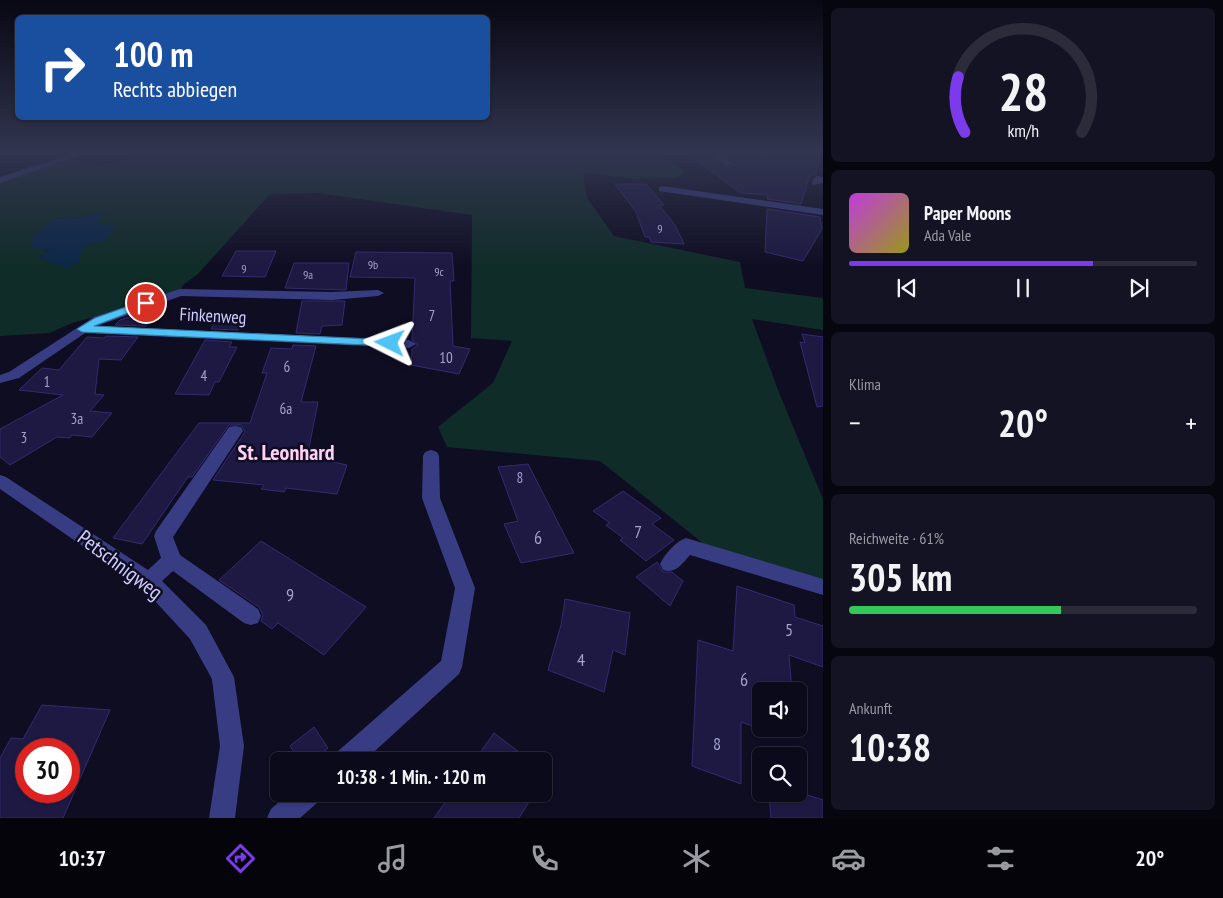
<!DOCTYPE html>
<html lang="de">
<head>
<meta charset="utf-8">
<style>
  body { margin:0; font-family:"PT Sans Narrow",sans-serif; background:#141323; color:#f1f3f6; height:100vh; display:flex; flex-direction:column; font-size:19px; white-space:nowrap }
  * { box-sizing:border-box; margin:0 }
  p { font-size:16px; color:#9a9aa2 }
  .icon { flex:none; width:28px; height:28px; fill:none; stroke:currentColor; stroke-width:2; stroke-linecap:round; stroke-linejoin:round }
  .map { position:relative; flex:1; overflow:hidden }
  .side { display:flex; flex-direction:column; gap:8px; padding:8px; background:#06060e; width:400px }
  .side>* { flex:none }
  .banner { position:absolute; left:15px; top:15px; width:475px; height:105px; border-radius:8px; box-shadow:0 1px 4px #0004,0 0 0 1px #2b2b39; background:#1a4fa0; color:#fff; overflow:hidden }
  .controls { position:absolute; left:752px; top:682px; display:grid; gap:10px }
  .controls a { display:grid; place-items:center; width:55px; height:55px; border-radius:8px; background:#0b0a1a; box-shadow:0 1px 4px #0004,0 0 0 1px #2b2b39; font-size:25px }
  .speed { position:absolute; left:15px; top:738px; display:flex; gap:10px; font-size:25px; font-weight:700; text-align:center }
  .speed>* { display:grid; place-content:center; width:65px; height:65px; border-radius:50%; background:#0b0a1a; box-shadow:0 1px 4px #0004,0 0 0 1px #2b2b39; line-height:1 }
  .speed .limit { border:8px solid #d22; background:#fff; color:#111 }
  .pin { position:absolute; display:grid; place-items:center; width:42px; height:42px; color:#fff; margin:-21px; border:2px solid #fff; border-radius:50%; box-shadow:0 1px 5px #0007 }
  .me { position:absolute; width:55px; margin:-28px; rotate:273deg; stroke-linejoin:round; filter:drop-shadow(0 0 4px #0008) }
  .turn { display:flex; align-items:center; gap:18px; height:105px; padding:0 15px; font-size:22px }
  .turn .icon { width:65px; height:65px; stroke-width:2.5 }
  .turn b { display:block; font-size:35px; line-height:42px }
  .big { font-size:38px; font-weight:700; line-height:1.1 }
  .side .tile { flex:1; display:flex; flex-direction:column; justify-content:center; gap:8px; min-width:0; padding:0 18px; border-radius:8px; background:#141323 }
  .side .dial { align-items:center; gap:0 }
  .dial svg { height:130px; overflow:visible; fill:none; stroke:#2b2b39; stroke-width:7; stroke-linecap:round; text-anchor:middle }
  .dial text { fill:#f1f3f6; stroke:none }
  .song { display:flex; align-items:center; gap:15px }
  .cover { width:60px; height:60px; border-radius:8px; background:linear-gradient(135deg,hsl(290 70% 55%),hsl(60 70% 35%)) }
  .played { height:5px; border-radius:2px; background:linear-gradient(90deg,#7c3aed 70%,#2b2b39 70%) }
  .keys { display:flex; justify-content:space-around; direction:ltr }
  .heat { display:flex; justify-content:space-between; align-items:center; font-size:28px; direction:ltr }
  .charge { height:8px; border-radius:4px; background:linear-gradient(90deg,#34c759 61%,#2b2b39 0) }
  .trip { position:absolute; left:270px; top:752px; width:282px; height:50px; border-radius:8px; background:#0b0a1a; box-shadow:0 1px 4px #0004,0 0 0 1px #2b2b39; font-weight:700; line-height:50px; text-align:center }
  .tabs { display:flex; height:80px; justify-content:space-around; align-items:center; background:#04040a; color:#9a9aa2 }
  .tabs .icon { width:35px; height:35px }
  .tabs .active { color:#7c3aed }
  .tabs b { font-size:22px; color:#f1f3f6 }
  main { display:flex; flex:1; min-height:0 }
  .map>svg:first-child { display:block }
</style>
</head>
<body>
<main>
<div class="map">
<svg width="823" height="818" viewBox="0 0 823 818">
  <rect width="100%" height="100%" fill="#0f0d22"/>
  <path fill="#102c28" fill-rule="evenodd" d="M159,153h496l30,18 -8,7 -43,1 -51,-6 4,25 27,38 126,26 5,26 78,10v32l-71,-11 26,71 45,109v83l-114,-34 -109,-87 -153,-14 -9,-20 55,-44 19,-42 -41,-3 1,-123 -154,-22 -48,1 -72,80 -15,11 -3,7 -69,21 -36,9 -26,11 -49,3v-154l73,-24 26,8zM98,212v12l11,15 -23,6 -8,11 -39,1 10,-5 -6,-3 10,-30 30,-2z"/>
  <polygon fill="#0c2847" points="98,212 106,215 99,219 98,224 118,225 111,231 109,240 86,245 79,256 80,261 67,268 38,258 49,251 32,248 32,238 53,219 83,217"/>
  <g fill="#1d1943" stroke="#322b6f" fill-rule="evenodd">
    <polygon points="686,153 709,153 728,168 736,164 723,153 753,153 762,161 770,158 767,153 821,154 815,175 810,175 801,204 767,199 768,195 741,193"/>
    <polygon points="615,184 646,184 664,205 659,205 675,225 684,244 651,242 649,237 645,237 636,212"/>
    <polygon points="767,209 820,217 822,229 803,261 765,252"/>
    <polygon points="236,251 276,251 265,277 222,276"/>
    <polygon points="356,252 452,253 454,281 450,281 453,346 470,349 459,374 411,365 412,349 418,345 412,340 415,278 350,277"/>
    <polygon points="294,263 349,263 346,290 285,288"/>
    <polygon points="302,301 345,301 342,325 322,326 320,334 296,333"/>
    <polygon points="220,313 248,314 238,330 211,329"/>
    <polygon points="131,316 153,317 146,326 115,325 120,320"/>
    <polygon points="802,334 823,337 823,406 817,407 800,342 805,343"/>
    <polygon points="106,336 138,337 121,360 99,359 95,394 104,395 90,411 112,413 92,437 72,435 70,438 57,437 10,465 0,457 0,429 63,395 19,390 42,368 59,370 87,337 104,338"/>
    <polygon points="205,340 232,342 229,347 237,347 219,382 215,382 209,395 175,394"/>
    <polygon points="293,345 316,346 301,402 318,402 308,453 328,455 328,461 347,465 337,494 286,488 284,492 261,489 264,485 213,480 245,432 241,425 229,425 192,477 188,477 142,544 113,538 199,423 250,423 267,373 262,373 271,348 292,349"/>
    <polygon points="528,464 567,540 574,553 521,563 504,524 518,521 498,467"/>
    <polygon points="623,491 661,518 652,524 674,540 646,561 620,540 623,538 606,525 610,523 593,511"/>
    <polygon points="261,541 366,607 324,655 278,623 272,629 261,621 263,615 259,607 219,580"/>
    <polygon points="657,562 663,572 672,572 683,581 670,606 636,577"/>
    <polygon points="737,586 794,605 795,617 823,626 823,667 789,655 792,691 761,691 761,729 741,722 741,784 692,766 698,640 733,651"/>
    <polygon points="565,599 630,613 625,655 613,650 604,692 548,670 561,625"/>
    <path d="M42,705l68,5 -47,108h-63v-60l11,-20 12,1zM26,749h43v42h-43z"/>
    <polygon points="314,727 328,748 312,761 300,761 290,746"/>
    <polygon points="494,733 531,761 474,761"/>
    <polygon points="451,794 534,794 519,818 434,818"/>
    <polygon points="769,794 804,794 823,800 823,818 771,818"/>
  </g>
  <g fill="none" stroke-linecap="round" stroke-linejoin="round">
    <g fill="#383c82" fill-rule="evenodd">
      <polygon points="75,153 87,153 0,183 0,177"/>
      <polygon points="711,153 720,153 734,164 727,166"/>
      <polygon points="755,153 764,153 768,157 761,159"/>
      <polygon points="817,176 823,177 823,183 812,185 813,179"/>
      <polygon points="662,186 823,209 823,215 659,191 659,187"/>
      <polygon points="180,289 332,292 378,290 384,293 378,296 332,300 181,296 97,326 409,340 416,344 409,348 85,333 19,378 0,383 0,375 9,372 94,317"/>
      <polygon points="235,426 241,427 243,431 173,537 180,555 258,609 261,616 258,623 251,625 244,623 173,571 162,581 206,625 234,677 244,746 235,818 209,818 220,746 212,679 190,639 142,587 0,489 0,475 6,477 148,570 161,558 154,536 156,531 229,427"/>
      <polygon points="431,450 437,452 439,456 440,498 475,588 462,667 459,674 364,761 334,761 337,752 441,661 455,588 422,498 423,456 425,452"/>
      <path d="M686,538l137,41v16l-133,-40c-8,9 -14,19 -27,15l-3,-6c5,-10 15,-22 26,-26z"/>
      <polygon points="288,794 321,794 317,803 300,818 267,818 271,809"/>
    </g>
  </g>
  <linearGradient id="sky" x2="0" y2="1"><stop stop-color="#080713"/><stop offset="0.57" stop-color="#31354f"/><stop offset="1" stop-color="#31354f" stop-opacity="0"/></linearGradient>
  <rect width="823" height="267" fill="url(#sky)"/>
  <polygon fill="#4fc3f7" stroke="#337fa1" points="146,300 149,301 149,305 94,326 390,340 395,343 390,346 82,332 77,329 95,318"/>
  <g text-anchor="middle" stroke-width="5" stroke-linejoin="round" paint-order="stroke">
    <g font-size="12" fill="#a2a1d0">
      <text x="660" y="233">9</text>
      <text x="373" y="269">9b</text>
      <text x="244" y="273">9</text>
      <text x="439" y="276">9c</text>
      <text x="308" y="279">9a</text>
    </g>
    <g font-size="15" fill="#a2a1d0">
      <text x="432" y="321">7</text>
      <text x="446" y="363">10</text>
      <text x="287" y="372">6</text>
      <text x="204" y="381">4</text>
      <text x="47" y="387">1</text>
      <text x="286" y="414">6a</text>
      <text x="77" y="424">3a</text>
      <text x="24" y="443">3</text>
      <text x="520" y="483">8</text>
    </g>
    <g font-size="18" fill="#cfceff" stroke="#0f0d22">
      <text transform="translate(213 316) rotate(3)" y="6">Finkenweg</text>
    </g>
    <g font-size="18" fill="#a2a1d0">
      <text x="638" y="538">7</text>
      <text x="538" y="544">6</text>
      <text x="290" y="601">9</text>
      <text x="789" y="636">5</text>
      <text x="581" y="666">4</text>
      <text x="744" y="686">6</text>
      <text x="717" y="750">8</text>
    </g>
    <g font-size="21" fill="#cfceff" stroke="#0f0d22">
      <text transform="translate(120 565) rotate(37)" y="7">Petschnigweg</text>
    </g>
    <g font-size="22" font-weight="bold" fill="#ffd0f3" stroke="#0f0d22">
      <text x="286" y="460">St. Leonhard</text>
    </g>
  </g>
</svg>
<div class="controls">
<a><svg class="icon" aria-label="sound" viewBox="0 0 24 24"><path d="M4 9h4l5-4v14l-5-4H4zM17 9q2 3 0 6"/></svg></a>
<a><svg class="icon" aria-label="search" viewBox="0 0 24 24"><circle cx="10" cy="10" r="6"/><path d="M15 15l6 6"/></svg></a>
</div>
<div class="speed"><div class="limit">30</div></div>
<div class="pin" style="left:146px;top:303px;background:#d93025"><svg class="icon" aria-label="arrive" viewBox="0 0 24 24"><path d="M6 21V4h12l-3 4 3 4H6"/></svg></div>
<svg class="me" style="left:390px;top:343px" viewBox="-20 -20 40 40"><path d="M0-17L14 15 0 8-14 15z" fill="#4fc3f7" stroke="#fff" stroke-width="4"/></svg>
<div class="trip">10:38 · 1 Min. · 120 m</div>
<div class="banner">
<div class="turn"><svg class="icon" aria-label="right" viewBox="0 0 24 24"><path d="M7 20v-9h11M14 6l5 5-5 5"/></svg><div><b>100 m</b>Rechts abbiegen</div></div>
</div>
</div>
<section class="side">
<div class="tile dial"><svg viewBox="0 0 100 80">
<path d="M14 69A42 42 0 1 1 86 69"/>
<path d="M14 69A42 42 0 0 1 10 35" stroke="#7c3aed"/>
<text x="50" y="56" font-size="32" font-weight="700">28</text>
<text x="50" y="72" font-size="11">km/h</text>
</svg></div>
<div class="tile">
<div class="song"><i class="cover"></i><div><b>Paper Moons</b><p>Ada Vale</p></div></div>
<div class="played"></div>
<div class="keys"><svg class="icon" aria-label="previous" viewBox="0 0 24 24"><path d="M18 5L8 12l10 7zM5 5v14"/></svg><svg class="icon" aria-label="pause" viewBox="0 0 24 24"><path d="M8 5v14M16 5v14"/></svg><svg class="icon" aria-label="next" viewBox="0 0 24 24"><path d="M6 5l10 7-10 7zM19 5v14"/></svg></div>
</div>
<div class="tile"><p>Klima</p>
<div class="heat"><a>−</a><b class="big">20°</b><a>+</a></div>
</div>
<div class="tile"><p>Reichweite · 61%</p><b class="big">305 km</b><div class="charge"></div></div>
<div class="tile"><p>Ankunft</p><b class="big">10:38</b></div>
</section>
</main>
<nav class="tabs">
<b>10:37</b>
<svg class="icon active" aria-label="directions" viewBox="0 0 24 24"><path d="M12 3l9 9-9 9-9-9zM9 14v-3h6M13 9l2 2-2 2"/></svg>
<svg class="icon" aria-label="music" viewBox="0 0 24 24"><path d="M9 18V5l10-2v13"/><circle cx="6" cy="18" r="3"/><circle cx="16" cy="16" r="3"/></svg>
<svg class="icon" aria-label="phone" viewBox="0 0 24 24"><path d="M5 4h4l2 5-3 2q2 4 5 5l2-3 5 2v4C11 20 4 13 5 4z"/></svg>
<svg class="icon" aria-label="climate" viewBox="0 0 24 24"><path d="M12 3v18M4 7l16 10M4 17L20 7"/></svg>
<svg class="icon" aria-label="car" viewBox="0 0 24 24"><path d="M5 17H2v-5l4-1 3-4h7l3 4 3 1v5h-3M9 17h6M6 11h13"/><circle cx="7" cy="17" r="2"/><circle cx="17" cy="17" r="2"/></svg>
<svg class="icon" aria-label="filters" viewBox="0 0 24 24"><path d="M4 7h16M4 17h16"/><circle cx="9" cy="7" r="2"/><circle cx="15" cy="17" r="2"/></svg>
<b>20°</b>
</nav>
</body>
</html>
